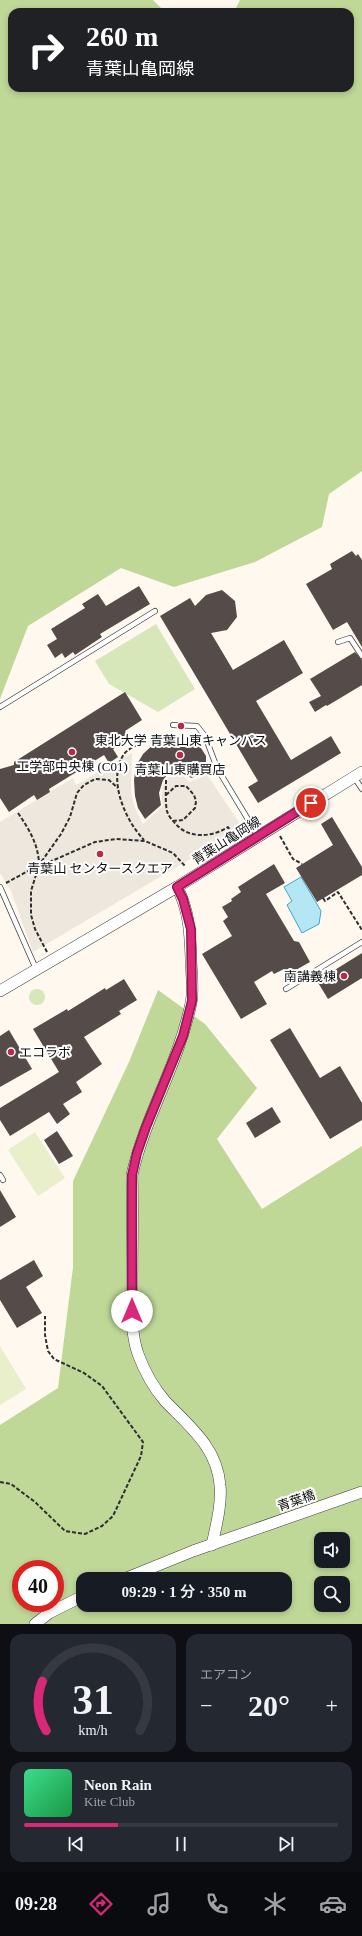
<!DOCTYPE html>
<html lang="ja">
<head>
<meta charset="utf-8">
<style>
  body { margin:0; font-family:"Times New Roman","Noto Sans JP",serif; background:#242831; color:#f1f3f6; height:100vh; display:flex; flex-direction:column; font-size:15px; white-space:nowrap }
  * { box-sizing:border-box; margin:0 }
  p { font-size:13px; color:#9ea1a6 }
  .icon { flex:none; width:22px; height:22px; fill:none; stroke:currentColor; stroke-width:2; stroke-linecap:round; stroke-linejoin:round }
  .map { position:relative; height:1624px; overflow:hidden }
  .side { display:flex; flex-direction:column; gap:10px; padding:10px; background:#0d0f14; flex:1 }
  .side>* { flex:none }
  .top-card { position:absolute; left:8px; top:8px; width:346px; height:84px; border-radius:12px; box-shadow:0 2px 6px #0003; background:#202124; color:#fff; overflow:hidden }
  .controls { position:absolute; left:314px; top:1532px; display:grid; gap:8px }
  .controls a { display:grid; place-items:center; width:36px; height:36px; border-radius:8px; background:#171b24; box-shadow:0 2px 6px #0003; font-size:20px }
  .speed { position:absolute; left:12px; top:1560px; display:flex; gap:8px; font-size:20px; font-weight:700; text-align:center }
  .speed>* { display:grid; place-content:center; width:52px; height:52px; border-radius:50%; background:#171b24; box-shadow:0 2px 6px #0003; line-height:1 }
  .speed .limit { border:6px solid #d22; background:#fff; color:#111 }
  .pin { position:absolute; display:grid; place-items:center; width:34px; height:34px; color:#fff; margin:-17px; border:2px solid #fff; border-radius:50%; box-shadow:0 1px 4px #0007 }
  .me { position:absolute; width:44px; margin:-22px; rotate:0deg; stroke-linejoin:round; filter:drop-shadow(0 0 3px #0008) }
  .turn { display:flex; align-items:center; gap:14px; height:84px; padding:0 12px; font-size:18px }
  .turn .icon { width:52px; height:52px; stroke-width:2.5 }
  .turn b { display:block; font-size:28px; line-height:34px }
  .big { font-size:30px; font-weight:600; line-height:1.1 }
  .side .widget { flex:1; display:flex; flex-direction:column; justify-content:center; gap:6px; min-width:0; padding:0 14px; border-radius:12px; background:#242831 }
  .side .dial { align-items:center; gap:0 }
  .dial svg { height:104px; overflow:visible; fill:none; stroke:#363941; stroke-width:7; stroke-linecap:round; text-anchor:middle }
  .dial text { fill:#f1f3f6; stroke:none }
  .song { display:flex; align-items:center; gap:12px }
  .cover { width:48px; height:48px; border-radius:6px; background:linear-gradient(135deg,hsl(150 70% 55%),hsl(140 70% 35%)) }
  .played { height:4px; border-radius:2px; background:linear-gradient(90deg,#db2777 30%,#363941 30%) }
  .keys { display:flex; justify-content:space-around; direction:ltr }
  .heat { display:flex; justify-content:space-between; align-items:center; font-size:22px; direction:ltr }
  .side .tiles { flex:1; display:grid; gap:10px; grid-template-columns:1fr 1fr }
  .widget:last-child { grid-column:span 2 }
  .trip { position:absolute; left:76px; top:1572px; width:216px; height:40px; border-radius:12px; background:#171b24; box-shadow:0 2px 6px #0003; font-weight:600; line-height:40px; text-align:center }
  .tab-bar { display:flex; height:64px; justify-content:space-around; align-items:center; background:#090b0e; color:#9ea1a6 }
  .tab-bar .icon { width:28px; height:28px }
  .tab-bar .on { color:#db2777 }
  .tab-bar b { font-size:18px; color:#f1f3f6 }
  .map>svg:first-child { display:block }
</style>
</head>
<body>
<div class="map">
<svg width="362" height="1624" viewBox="0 0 362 1624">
  <rect width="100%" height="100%" fill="#fef8ee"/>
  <g fill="#d8e7b9">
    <polygon points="156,624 195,689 158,712 109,684 95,661"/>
    <circle cx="37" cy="997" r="8"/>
  </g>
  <g fill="#bfd898" fill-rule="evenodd">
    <polygon points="0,0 153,0 165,12 12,12 12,88 350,88 350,12 234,12 240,0 362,0 362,471 329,494 322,527 255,562 174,587 121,568 28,626 0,699"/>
    <path d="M158,990l47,34 52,64 -40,51 45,70 100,-63v478h-362v-199l58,-37 15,-121v-86l56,-119zM321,1539h22v22h-22zM21,1569h34v34h-34zM83,1579h202v26h-202zM321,1583h22v22h-22z"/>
  </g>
  <g fill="#e8efca">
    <polygon points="35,1132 65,1178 38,1196 8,1150"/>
    <polygon points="0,1346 26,1389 0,1405"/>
  </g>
  <polygon fill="#eee7dd" points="132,753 131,792 135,808 143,824 163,806 161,795 163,786 170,776 178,772 190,782 207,775 243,828 33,952 11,891 0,873 0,822 73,778 76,785"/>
  <polygon fill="#b4e6f4" stroke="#3ea7c8" points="301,877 321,911 319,924 302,933 287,905 292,901 284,887"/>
  <g fill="#554c4a">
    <polygon points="352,551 356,556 358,554 362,560 362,647 347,622 333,630 306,584 332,569 330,564"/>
    <polygon points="139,586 150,604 100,634 102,637 75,655 73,652 65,658 62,653 55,658 47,645 57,639 51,629 85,608 82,604 98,594 106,606"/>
    <polygon points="222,590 235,601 237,617 227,630 211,633 233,670 284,640 303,673 256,701 291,760 331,736 341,753 258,803 248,787 258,781 160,616 190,598 195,606 206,595"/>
    <polygon points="355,652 362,660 362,685 327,706 326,705 315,712 309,702 321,696 310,679"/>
    <polygon points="125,692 142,720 125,731 130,739 113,749 118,757 109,763 104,755 49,789 50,792 37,800 34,795 9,812 0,798 0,769 14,765 14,762"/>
    <polygon points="180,737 192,741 201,748 206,756 206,766 204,773 191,778 183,770 177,769 167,775 163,780 159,793 161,805 145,819 138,808 135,796 134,780 136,766 143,754 155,743 167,738"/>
    <polygon points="332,817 362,867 362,875 317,902 296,868 333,845 321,824"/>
    <polygon points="274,864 285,883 266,894 294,941 299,942 310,962 287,975 284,969 274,974 272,971 254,982 267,1004 241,1019 202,954 232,936 223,921 228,917 222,907 232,901 231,899 241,892 238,887"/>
    <polygon points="362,953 362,978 328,999 317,981"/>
    <polygon points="124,979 137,1000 119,1011 121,1014 84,1037 102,1064 76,1082 82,1092 63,1104 70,1114 57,1124 49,1112 10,1136 0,1120 0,1108 59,1072 33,1029 67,1009 68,1011 105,988 106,990"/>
    <polygon points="290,1028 320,1078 340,1066 362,1103 362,1120 330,1139 270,1040"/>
    <polygon points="9,1030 32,1069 0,1087 0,1036"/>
    <polygon points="272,1107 281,1122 255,1138 246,1123"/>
    <polygon points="57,1131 73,1156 59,1164 44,1140"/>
    <polygon points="0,1190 16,1217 0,1227"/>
    <polygon points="34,1260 43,1276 26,1287 42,1313 17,1328 0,1300 0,1280"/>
  </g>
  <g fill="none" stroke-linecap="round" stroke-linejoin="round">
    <defs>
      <g id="service">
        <polyline points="338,642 350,638 362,656"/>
        <polyline points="0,707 155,611"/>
        <polyline points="173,725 197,726 205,736 217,768 258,836"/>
        <polyline points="354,777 362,789"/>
        <polyline points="0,887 36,969"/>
        <polyline points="286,989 362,942"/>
        <polyline points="0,1175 3,1180"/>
      </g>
      <g id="tertiary">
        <path d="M177,887c12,23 13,45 14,71 0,14 3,31 0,45 -12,60 -46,113 -59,172 1,36 0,71 0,106 0,24 -2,50 6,73 6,16 15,33 27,47 24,25 52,46 55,84 2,19 -4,41 -8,60"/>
        <polyline points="0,991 177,887 362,772"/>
        <polyline points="124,1579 193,1551 362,1492"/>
        <polyline points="35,1624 49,1613 83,1596"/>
      </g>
    </defs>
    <use href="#service" stroke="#404040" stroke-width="6"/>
    <use href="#tertiary" stroke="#404040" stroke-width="12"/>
    <g stroke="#2f2f2f" stroke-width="2" stroke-dasharray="4 2" stroke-linecap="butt">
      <path d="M143,742c-6,3 -15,7 -19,12 -17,25 1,66 20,86"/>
      <path d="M166,780c0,10 -1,21 1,31 1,4 4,8 7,11 13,17 37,16 54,5l5,7"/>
      <polyline points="166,795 176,786 186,786 194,795 196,801 195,808 183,820 173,821"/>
      <path d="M18,813c11,16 20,31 21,50"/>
      <polyline points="280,836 293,859 302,864"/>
      <polyline points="6,883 39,865 54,860 95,842 116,839 145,841 173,853 185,866"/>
      <polyline points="323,898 325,901 338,892 362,930"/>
      <polyline points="47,952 35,929 31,915 31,891 39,865 61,834 70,817 77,793 84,785 95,779 109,780 118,788"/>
      <polyline points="0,1482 11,1484 35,1502 65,1531 85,1534 102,1526 113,1516 141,1456 143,1442 102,1386 84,1373 54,1359 48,1351 45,1335 45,1316"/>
    </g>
    <use href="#service" stroke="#fff" stroke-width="4.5"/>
    <use href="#tertiary" stroke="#fff" stroke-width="11"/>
  </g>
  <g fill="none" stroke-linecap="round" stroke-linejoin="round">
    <defs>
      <polyline id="route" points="132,1311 132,1175 137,1153 146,1127 183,1036 192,1001 191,929 183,899 177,887 311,803"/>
    </defs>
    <use href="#route" stroke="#8e194d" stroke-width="10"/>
    <use href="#route" stroke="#db2777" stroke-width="7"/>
  </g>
  <g fill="#b82a47" stroke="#fff" stroke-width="1.5">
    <circle cx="181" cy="726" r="4"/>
    <circle cx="72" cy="752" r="4"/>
    <circle cx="180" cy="755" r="4"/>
    <circle cx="100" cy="854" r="4"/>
    <circle cx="344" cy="976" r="4"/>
    <circle cx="11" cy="1052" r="4"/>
  </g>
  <g text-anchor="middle" stroke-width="4" stroke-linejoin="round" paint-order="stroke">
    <g font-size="13" fill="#0d0d0d" stroke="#fff">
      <text x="181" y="745">東北大学 青葉山東キャンパス</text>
      <text x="72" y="771">工学部中央棟 (C01)</text>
      <text x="180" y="774">青葉山東購買店</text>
      <text x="100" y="873">青葉山 センタースクエア</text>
      <text x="336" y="981" text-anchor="end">南講義棟</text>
      <text x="19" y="1057" text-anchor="start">エコラボ</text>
    </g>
    <g font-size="13" fill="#0d0d0d" stroke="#fff">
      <text transform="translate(226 840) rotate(-32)" y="5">青葉山亀岡線</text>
      <text transform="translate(296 1500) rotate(-19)" y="5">青葉橋</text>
    </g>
  </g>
</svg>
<div class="controls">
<a><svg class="icon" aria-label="sound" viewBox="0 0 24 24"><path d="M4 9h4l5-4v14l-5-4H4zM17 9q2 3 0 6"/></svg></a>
<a><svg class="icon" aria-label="search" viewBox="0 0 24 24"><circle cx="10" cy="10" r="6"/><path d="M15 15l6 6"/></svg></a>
</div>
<div class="speed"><div class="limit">40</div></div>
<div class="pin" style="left:311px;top:803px;background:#d93025"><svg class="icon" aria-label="arrive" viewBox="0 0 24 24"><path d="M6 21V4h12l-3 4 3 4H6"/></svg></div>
<svg class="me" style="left:132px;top:1311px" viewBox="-20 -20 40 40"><circle r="19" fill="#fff"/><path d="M0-13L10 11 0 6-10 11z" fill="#db2777"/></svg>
<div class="trip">09:29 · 1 分 · 350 m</div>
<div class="top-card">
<div class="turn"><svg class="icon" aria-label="right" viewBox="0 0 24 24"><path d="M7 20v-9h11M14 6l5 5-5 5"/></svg><div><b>260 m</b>青葉山亀岡線</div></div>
</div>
</div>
<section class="side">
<div class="tiles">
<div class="widget dial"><svg viewBox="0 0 100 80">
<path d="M14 69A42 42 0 1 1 86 69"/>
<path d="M14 69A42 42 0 0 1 11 31" stroke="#db2777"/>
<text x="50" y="56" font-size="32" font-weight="700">31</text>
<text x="50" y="72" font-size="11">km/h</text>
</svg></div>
<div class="widget"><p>エアコン</p>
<div class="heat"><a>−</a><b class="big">20°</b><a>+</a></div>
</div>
<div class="widget">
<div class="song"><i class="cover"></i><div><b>Neon Rain</b><p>Kite Club</p></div></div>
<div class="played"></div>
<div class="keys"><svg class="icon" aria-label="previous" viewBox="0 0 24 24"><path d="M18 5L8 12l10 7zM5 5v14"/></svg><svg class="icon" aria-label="pause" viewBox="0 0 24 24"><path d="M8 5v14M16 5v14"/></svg><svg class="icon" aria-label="next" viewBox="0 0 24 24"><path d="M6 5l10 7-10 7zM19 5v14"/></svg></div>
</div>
</div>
</section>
<nav class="tab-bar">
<b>09:28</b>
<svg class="icon on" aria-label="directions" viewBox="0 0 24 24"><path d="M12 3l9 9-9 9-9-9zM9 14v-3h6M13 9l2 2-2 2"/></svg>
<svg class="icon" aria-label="music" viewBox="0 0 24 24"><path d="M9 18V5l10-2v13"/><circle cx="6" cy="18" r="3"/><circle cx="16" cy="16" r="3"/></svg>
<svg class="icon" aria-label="phone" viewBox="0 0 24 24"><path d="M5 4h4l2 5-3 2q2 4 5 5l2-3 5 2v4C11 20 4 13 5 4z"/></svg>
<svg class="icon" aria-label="climate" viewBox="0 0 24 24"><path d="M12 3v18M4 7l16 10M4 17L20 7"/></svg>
<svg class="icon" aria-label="car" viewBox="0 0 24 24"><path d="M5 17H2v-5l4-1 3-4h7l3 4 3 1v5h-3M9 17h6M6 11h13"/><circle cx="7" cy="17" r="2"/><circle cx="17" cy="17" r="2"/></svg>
</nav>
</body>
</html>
